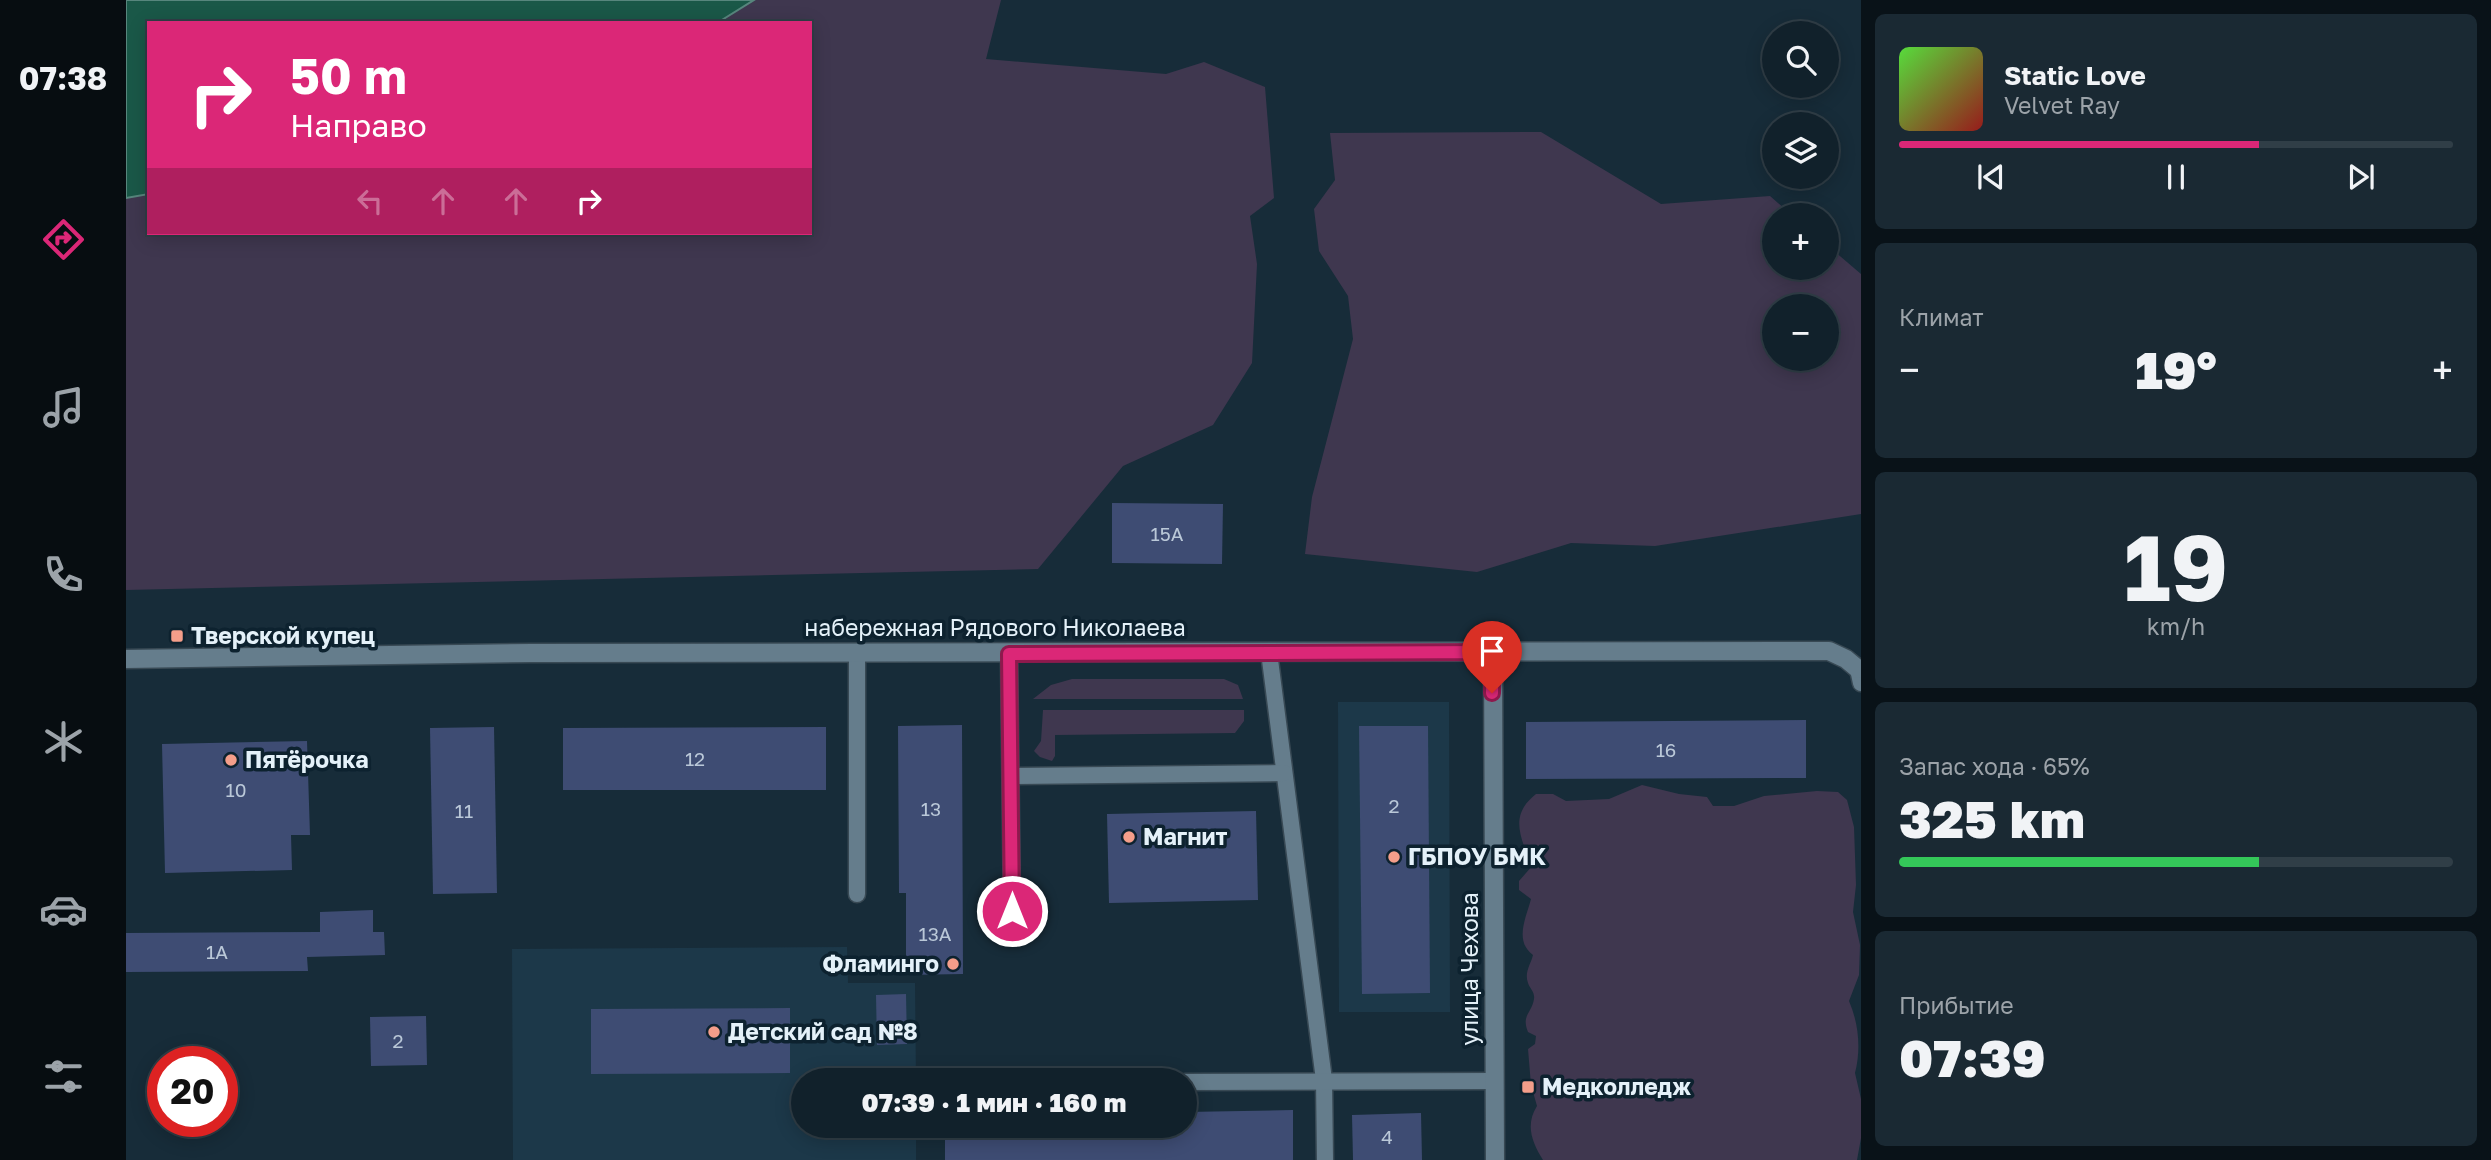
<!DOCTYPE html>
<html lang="ru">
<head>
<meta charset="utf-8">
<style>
  body { margin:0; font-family:"Golos Text",sans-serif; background:#1a2933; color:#f1f3f6; height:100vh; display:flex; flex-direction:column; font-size:26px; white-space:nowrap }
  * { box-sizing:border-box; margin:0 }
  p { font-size:23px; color:#9ca3a9 }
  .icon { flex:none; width:38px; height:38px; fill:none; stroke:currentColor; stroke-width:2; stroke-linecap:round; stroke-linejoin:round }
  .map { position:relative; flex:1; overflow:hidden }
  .drawer { display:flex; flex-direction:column; gap:14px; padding:14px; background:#091218; width:630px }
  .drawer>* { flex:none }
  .hud { position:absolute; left:21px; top:21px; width:665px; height:214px; border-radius:0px; box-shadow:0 4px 18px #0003,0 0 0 2px #303e47; background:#db2777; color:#fff; overflow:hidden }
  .tools { position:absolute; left:1636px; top:21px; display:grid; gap:14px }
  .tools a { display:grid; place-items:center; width:77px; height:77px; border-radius:50%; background:#11212b; box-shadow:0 4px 18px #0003,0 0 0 2px #303e47; font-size:35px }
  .speed { position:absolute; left:21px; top:1046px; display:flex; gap:14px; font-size:35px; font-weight:700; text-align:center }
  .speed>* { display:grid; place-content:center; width:91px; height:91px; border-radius:50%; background:#11212b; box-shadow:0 4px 18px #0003,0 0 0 2px #303e47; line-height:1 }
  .speed .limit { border:10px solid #d22; background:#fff; color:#111 }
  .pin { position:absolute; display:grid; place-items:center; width:60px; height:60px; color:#fff; margin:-72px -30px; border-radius:50% 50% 50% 0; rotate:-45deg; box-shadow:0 0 7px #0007 }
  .pin .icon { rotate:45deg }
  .me { position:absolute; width:77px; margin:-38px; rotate:0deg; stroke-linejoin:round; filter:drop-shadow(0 0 5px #0008) }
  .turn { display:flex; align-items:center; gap:24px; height:147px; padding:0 28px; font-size:32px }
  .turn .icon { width:91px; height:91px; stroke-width:2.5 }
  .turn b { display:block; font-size:49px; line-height:60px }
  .lanes { display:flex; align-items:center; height:66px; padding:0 28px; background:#0003; justify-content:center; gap:35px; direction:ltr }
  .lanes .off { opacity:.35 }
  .big { font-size:52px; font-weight:800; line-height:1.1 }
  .drawer .widget { flex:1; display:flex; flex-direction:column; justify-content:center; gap:10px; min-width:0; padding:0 24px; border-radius:10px; background:#1a2933 }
  .drawer .dial { align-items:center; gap:0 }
  .dial b { font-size:91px; line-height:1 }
  .song { display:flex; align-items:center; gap:21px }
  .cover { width:84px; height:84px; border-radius:10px; background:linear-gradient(135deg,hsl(110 70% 55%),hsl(0 70% 35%)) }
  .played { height:7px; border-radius:4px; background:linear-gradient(90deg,#db2777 65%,#303e47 65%) }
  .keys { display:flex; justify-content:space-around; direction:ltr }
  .heat { display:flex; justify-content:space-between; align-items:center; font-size:38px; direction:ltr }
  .charge { height:10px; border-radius:5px; background:linear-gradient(90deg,#34c759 65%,#303e47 0) }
  .trip { position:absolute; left:665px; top:1068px; width:406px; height:70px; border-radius:35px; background:#11212b; box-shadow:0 4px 18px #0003,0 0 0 2px #303e47; font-weight:800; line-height:70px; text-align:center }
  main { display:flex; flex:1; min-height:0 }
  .menu { display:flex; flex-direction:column; width:126px; justify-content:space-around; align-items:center; background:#070d11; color:#9ca3a9 }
  .menu .icon { width:49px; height:49px }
  .menu .current { color:#db2777 }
  .menu b { font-size:32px; color:#f1f3f6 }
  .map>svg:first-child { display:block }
</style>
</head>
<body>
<main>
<nav class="menu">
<b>07:38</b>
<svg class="icon current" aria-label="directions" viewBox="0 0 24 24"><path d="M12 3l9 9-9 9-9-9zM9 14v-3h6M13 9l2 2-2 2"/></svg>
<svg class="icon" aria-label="music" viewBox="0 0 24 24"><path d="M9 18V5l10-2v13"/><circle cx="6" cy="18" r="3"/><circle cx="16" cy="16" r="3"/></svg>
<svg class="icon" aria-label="phone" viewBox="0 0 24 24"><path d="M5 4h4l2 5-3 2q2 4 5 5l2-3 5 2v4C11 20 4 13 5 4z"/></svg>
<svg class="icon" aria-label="climate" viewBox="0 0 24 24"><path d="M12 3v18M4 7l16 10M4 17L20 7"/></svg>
<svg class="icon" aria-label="car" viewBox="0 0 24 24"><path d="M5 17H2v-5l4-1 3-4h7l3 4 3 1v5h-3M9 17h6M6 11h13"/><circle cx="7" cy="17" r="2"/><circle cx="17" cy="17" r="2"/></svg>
<svg class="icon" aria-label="filters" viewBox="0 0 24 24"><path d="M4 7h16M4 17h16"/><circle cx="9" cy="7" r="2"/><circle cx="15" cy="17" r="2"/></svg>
</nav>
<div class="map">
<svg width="1735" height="1160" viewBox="0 0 1735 1160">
  <rect width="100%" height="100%" fill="#172c39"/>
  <g fill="#1c3849">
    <polygon points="1212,702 1323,702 1324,1012 1213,1012"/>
    <polygon points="721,947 722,983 789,983 790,1080 677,1080 677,1125 790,1125 790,1160 387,1160 386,949"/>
  </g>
  <g fill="#3f374f" fill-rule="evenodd">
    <polygon points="628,0 875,0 860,59 1040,74 1078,62 1139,87 1148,198 1124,216 1131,264 1126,363 1087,425 997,466 912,569 0,590 0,198 23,194 23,233 684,233 684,23 591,23"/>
    <path d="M1415,132l120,72 109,-8 22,19h-18v53h53v-23l34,29v240l-206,32 -84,-3 -94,29 -172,-18 7,-57 41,-158 -5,-43 -29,-45 -5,-42 21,-29 -5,-47zM1648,306h53v53h-53z"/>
    <polygon points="946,679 1098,679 1112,685 1117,699 907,699 925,685"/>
    <polygon points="917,710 1118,710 1118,721 1109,733 929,735 929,756 926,761 914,757 908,751 915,741"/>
    <path d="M1516,785l37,9 28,3 6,9h21l30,-10 53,-5 21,1 9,8 7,27 2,58 -3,27 7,33 -1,30 -10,26c10,23 12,49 6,72l6,26v39l-4,22h-314c-11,-18 -18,-35 -6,-54l-6,-21 -3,-36 7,-5 1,-8 -8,-4c-7,-17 4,-19 6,-33 1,-7 -4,-10 -6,-16 -4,-11 3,-19 5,-28 -19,-14 -7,-37 -2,-56l-12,-9v-9l21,-24 -4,-8 -12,-3c-8,-22 -7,-37 12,-52h17l13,7 43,-2z"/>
  </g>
  <polygon fill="#1a5848" stroke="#57867d" stroke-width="2" points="0,0 628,0 591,23 23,23 23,194 0,198"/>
  <g fill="#3e4c73">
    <polygon points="986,503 1097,504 1096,564 986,563"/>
    <polygon points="1680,720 1680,778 1400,779 1400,722"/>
    <polygon points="836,725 837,974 780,975 780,893 773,893 772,726"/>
    <polygon points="1233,726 1302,726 1304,993 1236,994"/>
    <polygon points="368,727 371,893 307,894 304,728"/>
    <polygon points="700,727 700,790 437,790 437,728"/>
    <polygon points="181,741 184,835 165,835 166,870 39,873 36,744"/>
    <polygon points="1130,811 1132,900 983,903 981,814"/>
    <polygon points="247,910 247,932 258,932 259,955 181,957 182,971 0,972 0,933 194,932 194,912"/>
    <polygon points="780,994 781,1044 751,1045 750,995"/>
    <polygon points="664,1008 664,1073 465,1074 465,1009"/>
    <polygon points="300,1016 301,1065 245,1066 244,1017"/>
    <polygon points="1167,1110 1167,1160 819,1160 819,1125 1059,1125 1059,1112"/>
    <polygon points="1295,1113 1296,1160 1227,1160 1226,1115"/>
  </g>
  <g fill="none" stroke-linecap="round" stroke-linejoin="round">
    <defs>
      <g id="service">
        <polyline points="1143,652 1198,1080 1199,1160"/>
        <polyline points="731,654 731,894"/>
        <polyline points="883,654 886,911"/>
        <polyline points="1732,669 1735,683"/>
        <polyline points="886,776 1158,773"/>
        <polyline points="1059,1082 1369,1081"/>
      </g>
      <polyline id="minor" points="1367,652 1369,1160"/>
      <polyline id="tertiary" points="0,659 405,653 1703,651 1720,659 1732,669"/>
    </defs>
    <use href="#service" stroke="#384954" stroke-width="19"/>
    <use href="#minor" stroke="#384954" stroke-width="21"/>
    <use href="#tertiary" stroke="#384954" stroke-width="21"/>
    <use href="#service" stroke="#657d8c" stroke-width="16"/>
    <use href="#minor" stroke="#657d8c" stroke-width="18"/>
    <use href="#tertiary" stroke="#657d8c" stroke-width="18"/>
  </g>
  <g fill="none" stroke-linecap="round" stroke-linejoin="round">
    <defs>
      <polyline id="route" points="886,911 883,654 1367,652 1366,693"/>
    </defs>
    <use href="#route" stroke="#8e194d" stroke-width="18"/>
    <use href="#route" stroke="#db2777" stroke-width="12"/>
  </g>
  <g fill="#f49e8a" stroke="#0d222f" stroke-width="2.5">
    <rect x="44" y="629" width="14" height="14" rx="3.5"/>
    <circle cx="105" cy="760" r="7"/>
    <circle cx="1003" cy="837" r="7"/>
    <circle cx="1268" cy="857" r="7"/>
    <circle cx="827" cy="964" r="7"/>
    <circle cx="588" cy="1032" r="7"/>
    <rect x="1395" y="1080" width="14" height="14" rx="3.5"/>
  </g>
  <g text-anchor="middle" stroke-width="7" stroke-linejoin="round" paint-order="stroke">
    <g font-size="19" fill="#bac8d8">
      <text x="1041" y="541">15А</text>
      <text x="1540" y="757">16</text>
      <text x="569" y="766">12</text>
      <text x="110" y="797">10</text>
      <text x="1268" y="813">2</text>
      <text x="805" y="816">13</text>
      <text x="338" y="818">11</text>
      <text x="809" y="941">13А</text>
      <text x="91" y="959">1А</text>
      <text x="272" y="1048">2</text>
      <text x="1261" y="1144">4</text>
    </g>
    <g font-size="23" fill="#e4f1f9" stroke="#0d222f">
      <text x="869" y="636">набережная Рядового Николаева</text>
      <text transform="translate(1344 969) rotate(-90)" y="8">улица Чехова</text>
    </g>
    <g font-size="23" font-weight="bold" fill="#e4f1f9" stroke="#0d222f" text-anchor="start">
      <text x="65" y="644">Тверской купец</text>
      <text x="119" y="768">Пятёрочка</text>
      <text x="1017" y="845">Магнит</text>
      <text x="1282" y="865">ГБПОУ БМК</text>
      <text x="813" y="972" text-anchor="end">Фламинго</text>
      <text x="602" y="1040">Детский сад №8</text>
      <text x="1416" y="1095">Медколледж</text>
    </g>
  </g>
</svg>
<div class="tools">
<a><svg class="icon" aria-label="search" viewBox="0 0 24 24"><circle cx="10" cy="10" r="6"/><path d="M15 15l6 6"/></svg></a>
<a><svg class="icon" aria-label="layers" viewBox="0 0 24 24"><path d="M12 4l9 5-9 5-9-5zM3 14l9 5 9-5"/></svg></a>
<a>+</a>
<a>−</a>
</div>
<div class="speed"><div class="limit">20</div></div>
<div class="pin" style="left:1366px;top:693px;background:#d93025"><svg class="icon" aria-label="arrive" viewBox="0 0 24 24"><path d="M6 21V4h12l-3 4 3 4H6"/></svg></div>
<svg class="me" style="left:886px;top:911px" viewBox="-20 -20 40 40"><circle r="17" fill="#db2777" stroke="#fff" stroke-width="3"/><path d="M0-11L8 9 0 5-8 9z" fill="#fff"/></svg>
<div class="trip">07:39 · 1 мин · 160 m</div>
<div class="hud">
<div class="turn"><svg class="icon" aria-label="right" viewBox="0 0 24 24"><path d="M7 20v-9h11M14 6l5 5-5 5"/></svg><div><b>50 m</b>Направо</div></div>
<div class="lanes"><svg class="icon off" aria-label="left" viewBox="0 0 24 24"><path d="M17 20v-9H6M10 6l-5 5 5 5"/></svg><svg class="icon off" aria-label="ahead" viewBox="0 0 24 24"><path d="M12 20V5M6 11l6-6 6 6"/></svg><svg class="icon off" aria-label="ahead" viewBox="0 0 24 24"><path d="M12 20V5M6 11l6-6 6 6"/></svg><svg class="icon" aria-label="right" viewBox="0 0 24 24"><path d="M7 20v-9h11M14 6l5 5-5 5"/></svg></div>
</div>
</div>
<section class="drawer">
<div class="widget">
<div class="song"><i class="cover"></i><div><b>Static Love</b><p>Velvet Ray</p></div></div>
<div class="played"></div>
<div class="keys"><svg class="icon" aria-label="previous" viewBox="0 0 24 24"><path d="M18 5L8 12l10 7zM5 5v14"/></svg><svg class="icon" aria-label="pause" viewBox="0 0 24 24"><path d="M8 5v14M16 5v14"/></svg><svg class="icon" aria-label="next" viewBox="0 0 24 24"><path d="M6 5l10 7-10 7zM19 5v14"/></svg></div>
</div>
<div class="widget"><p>Климат</p>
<div class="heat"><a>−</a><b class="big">19°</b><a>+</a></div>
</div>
<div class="widget dial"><b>19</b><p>km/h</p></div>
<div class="widget"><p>Запас хода · 65%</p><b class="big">325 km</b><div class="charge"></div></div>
<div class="widget"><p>Прибытие</p><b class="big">07:39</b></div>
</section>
</main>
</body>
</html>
